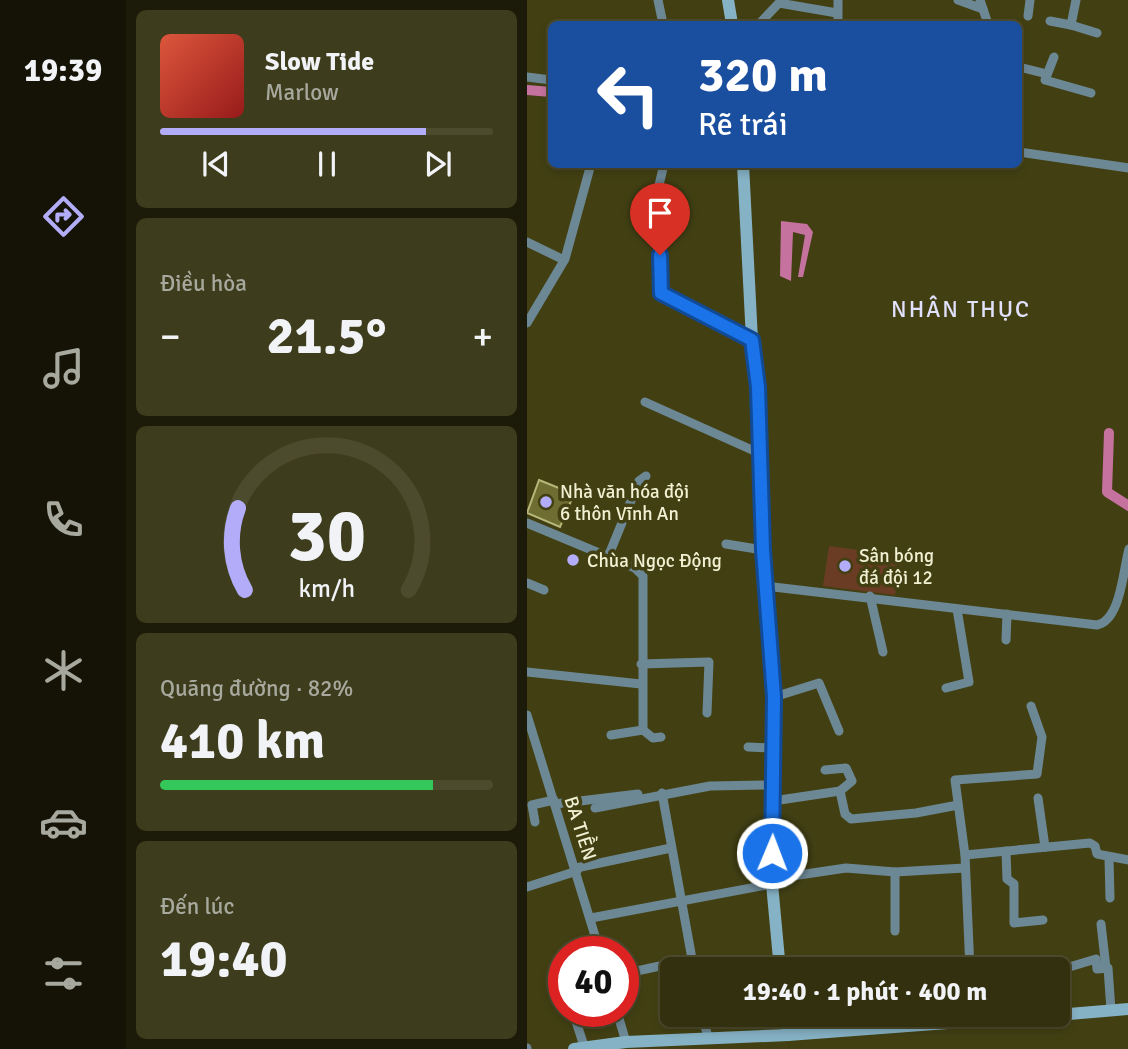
<!DOCTYPE html>
<html lang="vi">
<head>
<meta charset="utf-8">
<style>
  body { margin:0; font-family:Signika,sans-serif; background:#3d3c1c; color:#f1f3f6; height:100vh; display:flex; flex-direction:column; font-size:26px; white-space:nowrap }
  * { box-sizing:border-box; margin:0 }
  p { font-size:23px; color:#a8a99e }
  .icon { flex:none; width:38px; height:38px; fill:none; stroke:currentColor; stroke-width:2; stroke-linecap:round; stroke-linejoin:round }
  .map { position:relative; flex:1; overflow:hidden }
  .panel { display:flex; flex-direction:column; gap:10px; padding:10px; background:#1c1a08; width:401px }
  .panel>* { flex:none }
  .hud { position:absolute; left:21px; top:21px; width:474px; height:147px; border-radius:10px; box-shadow:0 4px 10px #0003,0 0 0 2px #4d4b2e; background:#1a4fa0; color:#fff; overflow:hidden }
  .speed { position:absolute; left:21px; top:936px; display:flex; gap:14px; font-size:35px; font-weight:700; text-align:center }
  .speed>* { display:grid; place-content:center; width:91px; height:91px; border-radius:50%; background:#32300e; box-shadow:0 4px 10px #0003,0 0 0 2px #4d4b2e; line-height:1 }
  .speed .limit { border:10px solid #d22; background:#fff; color:#111 }
  .pin { position:absolute; display:grid; place-items:center; width:60px; height:60px; color:#fff; margin:-72px -30px; border-radius:50% 50% 50% 0; rotate:-45deg; box-shadow:0 0 7px #0007 }
  .pin .icon { rotate:45deg }
  .me { position:absolute; width:77px; margin:-38px; rotate:1deg; stroke-linejoin:round; filter:drop-shadow(0 0 5px #0008) }
  .turn { display:flex; align-items:center; gap:24px; height:147px; padding:0 35px; font-size:32px }
  .turn .icon { width:91px; height:91px; stroke-width:2.5 }
  .turn b { display:block; font-size:49px; line-height:60px }
  .big { font-size:52px; font-weight:700; line-height:1.1 }
  .panel .widget { flex:1; display:flex; flex-direction:column; justify-content:center; gap:10px; min-width:0; padding:0 24px; border-radius:10px; background:#3d3c1c }
  .panel .dial { align-items:center; gap:0 }
  .dial svg { height:182px; overflow:visible; fill:none; stroke:#4d4b2e; stroke-width:7; stroke-linecap:round; text-anchor:middle }
  .dial text { fill:#f1f3f6; stroke:none }
  .song { display:flex; align-items:center; gap:21px }
  .cover { width:84px; height:84px; border-radius:10px; background:linear-gradient(135deg,hsl(10 70% 55%),hsl(0 70% 35%)) }
  .played { height:7px; border-radius:4px; background:linear-gradient(90deg,#b3adf9 80%,#4d4b2e 80%) }
  .keys { display:flex; justify-content:space-around; direction:ltr }
  .heat { display:flex; justify-content:space-between; align-items:center; font-size:38px; direction:ltr }
  .charge { height:10px; border-radius:5px; background:linear-gradient(90deg,#34c759 82%,#4d4b2e 0) }
  .trip { position:absolute; left:133px; top:957px; width:410px; height:70px; border-radius:10px; background:#32300e; box-shadow:0 4px 10px #0003,0 0 0 2px #4d4b2e; font-weight:700; line-height:70px; text-align:center }
  main { display:flex; flex:1; min-height:0 }
  .menu { display:flex; flex-direction:column; width:126px; justify-content:space-around; align-items:center; background:#141306; color:#a8a99e }
  .menu .icon { width:49px; height:49px }
  .menu .on { color:#b3adf9 }
  .menu b { font-size:32px; color:#f1f3f6 }
  .map>svg:first-child { display:block }
</style>
</head>
<body>
<main>
<nav class="menu">
<b>19:39</b>
<svg class="icon on" aria-label="directions" viewBox="0 0 24 24"><path d="M12 3l9 9-9 9-9-9zM9 14v-3h6M13 9l2 2-2 2"/></svg>
<svg class="icon" aria-label="music" viewBox="0 0 24 24"><path d="M9 18V5l10-2v13"/><circle cx="6" cy="18" r="3"/><circle cx="16" cy="16" r="3"/></svg>
<svg class="icon" aria-label="phone" viewBox="0 0 24 24"><path d="M5 4h4l2 5-3 2q2 4 5 5l2-3 5 2v4C11 20 4 13 5 4z"/></svg>
<svg class="icon" aria-label="climate" viewBox="0 0 24 24"><path d="M12 3v18M4 7l16 10M4 17L20 7"/></svg>
<svg class="icon" aria-label="car" viewBox="0 0 24 24"><path d="M5 17H2v-5l4-1 3-4h7l3 4 3 1v5h-3M9 17h6M6 11h13"/><circle cx="7" cy="17" r="2"/><circle cx="17" cy="17" r="2"/></svg>
<svg class="icon" aria-label="filters" viewBox="0 0 24 24"><path d="M4 7h16M4 17h16"/><circle cx="9" cy="7" r="2"/><circle cx="15" cy="17" r="2"/></svg>
</nav>
<section class="panel">
<div class="widget">
<div class="song"><i class="cover"></i><div><b>Slow Tide</b><p>Marlow</p></div></div>
<div class="played"></div>
<div class="keys"><svg class="icon" aria-label="previous" viewBox="0 0 24 24"><path d="M18 5L8 12l10 7zM5 5v14"/></svg><svg class="icon" aria-label="pause" viewBox="0 0 24 24"><path d="M8 5v14M16 5v14"/></svg><svg class="icon" aria-label="next" viewBox="0 0 24 24"><path d="M6 5l10 7-10 7zM19 5v14"/></svg></div>
</div>
<div class="widget"><p>Điều hòa</p>
<div class="heat"><a>−</a><b class="big">21.5°</b><a>+</a></div>
</div>
<div class="widget dial"><svg viewBox="0 0 100 80">
<path d="M14 69A42 42 0 1 1 86 69"/>
<path d="M14 69A42 42 0 0 1 11 33" stroke="#b3adf9"/>
<text x="50" y="56" font-size="32" font-weight="700">30</text>
<text x="50" y="72" font-size="11">km/h</text>
</svg></div>
<div class="widget"><p>Quãng đường · 82%</p><b class="big">410 km</b><div class="charge"></div></div>
<div class="widget"><p>Đến lúc</p><b class="big">19:40</b></div>
</section>
<div class="map">
<svg width="602" height="1049" viewBox="0 0 602 1049">
  <rect width="100%" height="100%" fill="#424013"/>
  <polygon fill="#6a3c23" points="302,546 376,556 368,595 296,586"/>
  <polygon fill="#c6729f" points="254,221 280,224 286,232 276,277 271,277 278,235 266,232 264,281 253,276"/>
  <g fill="none" stroke-linecap="round" stroke-linejoin="round">
    <g stroke="#c6729f" stroke-width="10">
      <polyline points="0,90 24,92"/>
      <polyline points="582,433 580,492 602,506"/>
    </g>
  </g>
  <polygon fill="#6f6d32" stroke="#b8b77a" stroke-width="2" points="12,480 47,494 33,527 0,513"/>
  <g fill="none" stroke-linecap="round" stroke-linejoin="round">
    <g stroke="#6d8895" stroke-width="9">
      <polyline points="131,0 136,24"/>
      <polyline points="311,0 311,24"/>
      <polyline points="431,0 456,9"/>
      <polyline points="453,0 461,24"/>
      <polyline points="549,0 544,25 570,33"/>
      <polyline points="501,16 503,0"/>
      <polyline points="523,21 544,25"/>
      <polyline points="232,24 252,3 310,13"/>
      <polyline points="527,57 518,80 564,93"/>
      <polyline points="492,67 520,74"/>
      <polyline points="0,77 24,80"/>
      <polyline points="492,152 602,168"/>
      <polyline points="137,164 128,202 133,232 134,293 225,340"/>
      <polyline points="0,242 37,260"/>
      <polyline points="0,323 38,259 64,164"/>
      <polyline points="118,402 234,454"/>
      <polyline points="0,523 108,568 116,576 116,730 84,735"/>
      <polyline points="199,544 236,550"/>
      <polyline points="81,557 112,481 119,476"/>
      <polyline points="0,583 17,590"/>
      <path d="M238,586l332,39c24,-5 26,-55 32,-76"/>
      <polyline points="343,596 356,652"/>
      <polyline points="479,640 480,614"/>
      <polyline points="114,664 182,662 180,713"/>
      <polyline points="0,672 114,684"/>
      <polyline points="419,688 442,682 430,609"/>
      <polyline points="247,697 292,683 312,731"/>
      <polyline points="0,715 73,952"/>
      <polyline points="116,730 126,738 134,737"/>
      <polyline points="221,747 246,748"/>
      <polyline points="298,770 319,768 325,781 313,791"/>
      <polyline points="135,793 167,970"/>
      <polyline points="511,798 518,847"/>
      <polyline points="246,801 313,791 318,814 324,819 389,813 431,805"/>
      <polyline points="28,804 111,794"/>
      <polyline points="68,808 183,786 244,785"/>
      <polyline points="8,822 5,805 27,800"/>
      <polyline points="479,851 480,879 487,884 487,923 516,920"/>
      <polyline points="438,855 563,843 568,846 570,854 602,860"/>
      <polyline points="582,858 583,898"/>
      <polyline points="49,868 144,848"/>
      <polyline points="245,879 319,868 368,872 438,868"/>
      <polyline points="0,887 50,871"/>
      <polyline points="64,918 245,884"/>
      <polyline points="574,924 579,968"/>
      <polyline points="368,931 368,872"/>
      <polyline points="408,964 443,962"/>
      <polyline points="443,970 438,855 428,780 510,774 515,737 504,706"/>
      <polyline points="96,974 165,959"/>
      <polyline points="530,980 539,968 569,959 570,969 581,968 584,1010"/>
      <polyline points="46,1012 57,1046"/>
      <polyline points="90,1012 99,1042"/>
      <polyline points="175,1015 181,1037"/>
      <polyline points="0,1048 0,1049"/>
    </g>
    <g stroke="#86b2c5" stroke-width="12">
      <polyline points="201,0 205,24"/>
      <polyline points="216,164 225,340 231,387 236,550 247,697 245,884 253,970"/>
      <polyline points="259,1015 261,1035"/>
      <polyline points="530,1015 602,1009"/>
      <polyline points="47,1049 99,1042 261,1035 526,1015"/>
    </g>
  </g>
  <g fill="none" stroke-linecap="round" stroke-linejoin="round">
    <defs>
      <polyline id="route" points="133,255 134,293 225,340 231,387 236,550 247,697 245,853"/>
    </defs>
    <use href="#route" stroke="#114b97" stroke-width="18"/>
    <use href="#route" stroke="#1a73e8" stroke-width="12"/>
  </g>
  <g fill="#b3adf9" stroke="#424013" stroke-width="2.5">
    <circle cx="19" cy="502" r="7"/>
    <circle cx="46" cy="560" r="7"/>
    <circle cx="318" cy="566" r="7"/>
  </g>
  <g text-anchor="middle" stroke-width="7" stroke-linejoin="round" paint-order="stroke">
    <g font-size="19" fill="#f0f0d2" stroke="#424013" text-anchor="start">
      <text x="33" y="498">Nhà văn hóa đội<tspan x="33" dy="22">6 thôn Vĩnh An</tspan></text>
      <text x="332" y="562">Sân bóng<tspan x="332" dy="22">đá đội 12</tspan></text>
      <text x="60" y="567">Chùa Ngọc Động</text>
    </g>
    <g font-size="19" fill="#f0f0d2" stroke="#424013">
      <text transform="translate(54 828) rotate(72)" y="7">BA TIỀN</text>
    </g>
    <g font-size="23" letter-spacing="2" fill="#e1e0fd" stroke="#424013">
      <text x="434" y="317">NHÂN THỤC</text>
    </g>
  </g>
</svg>
<div class="speed"><div class="limit">40</div></div>
<div class="pin" style="left:133px;top:255px;background:#d93025"><svg class="icon" aria-label="arrive" viewBox="0 0 24 24"><path d="M6 21V4h12l-3 4 3 4H6"/></svg></div>
<svg class="me" style="left:245px;top:853px" viewBox="-20 -20 40 40"><circle r="17" fill="#1a73e8" stroke="#fff" stroke-width="3"/><path d="M0-11L8 9 0 5-8 9z" fill="#fff"/></svg>
<div class="trip">19:40 · 1 phút · 400 m</div>
<div class="hud">
<div class="turn"><svg class="icon" aria-label="left" viewBox="0 0 24 24"><path d="M17 20v-9H6M10 6l-5 5 5 5"/></svg><div><b>320 m</b>Rẽ trái</div></div>
</div>
</div>
</main>
</body>
</html>
